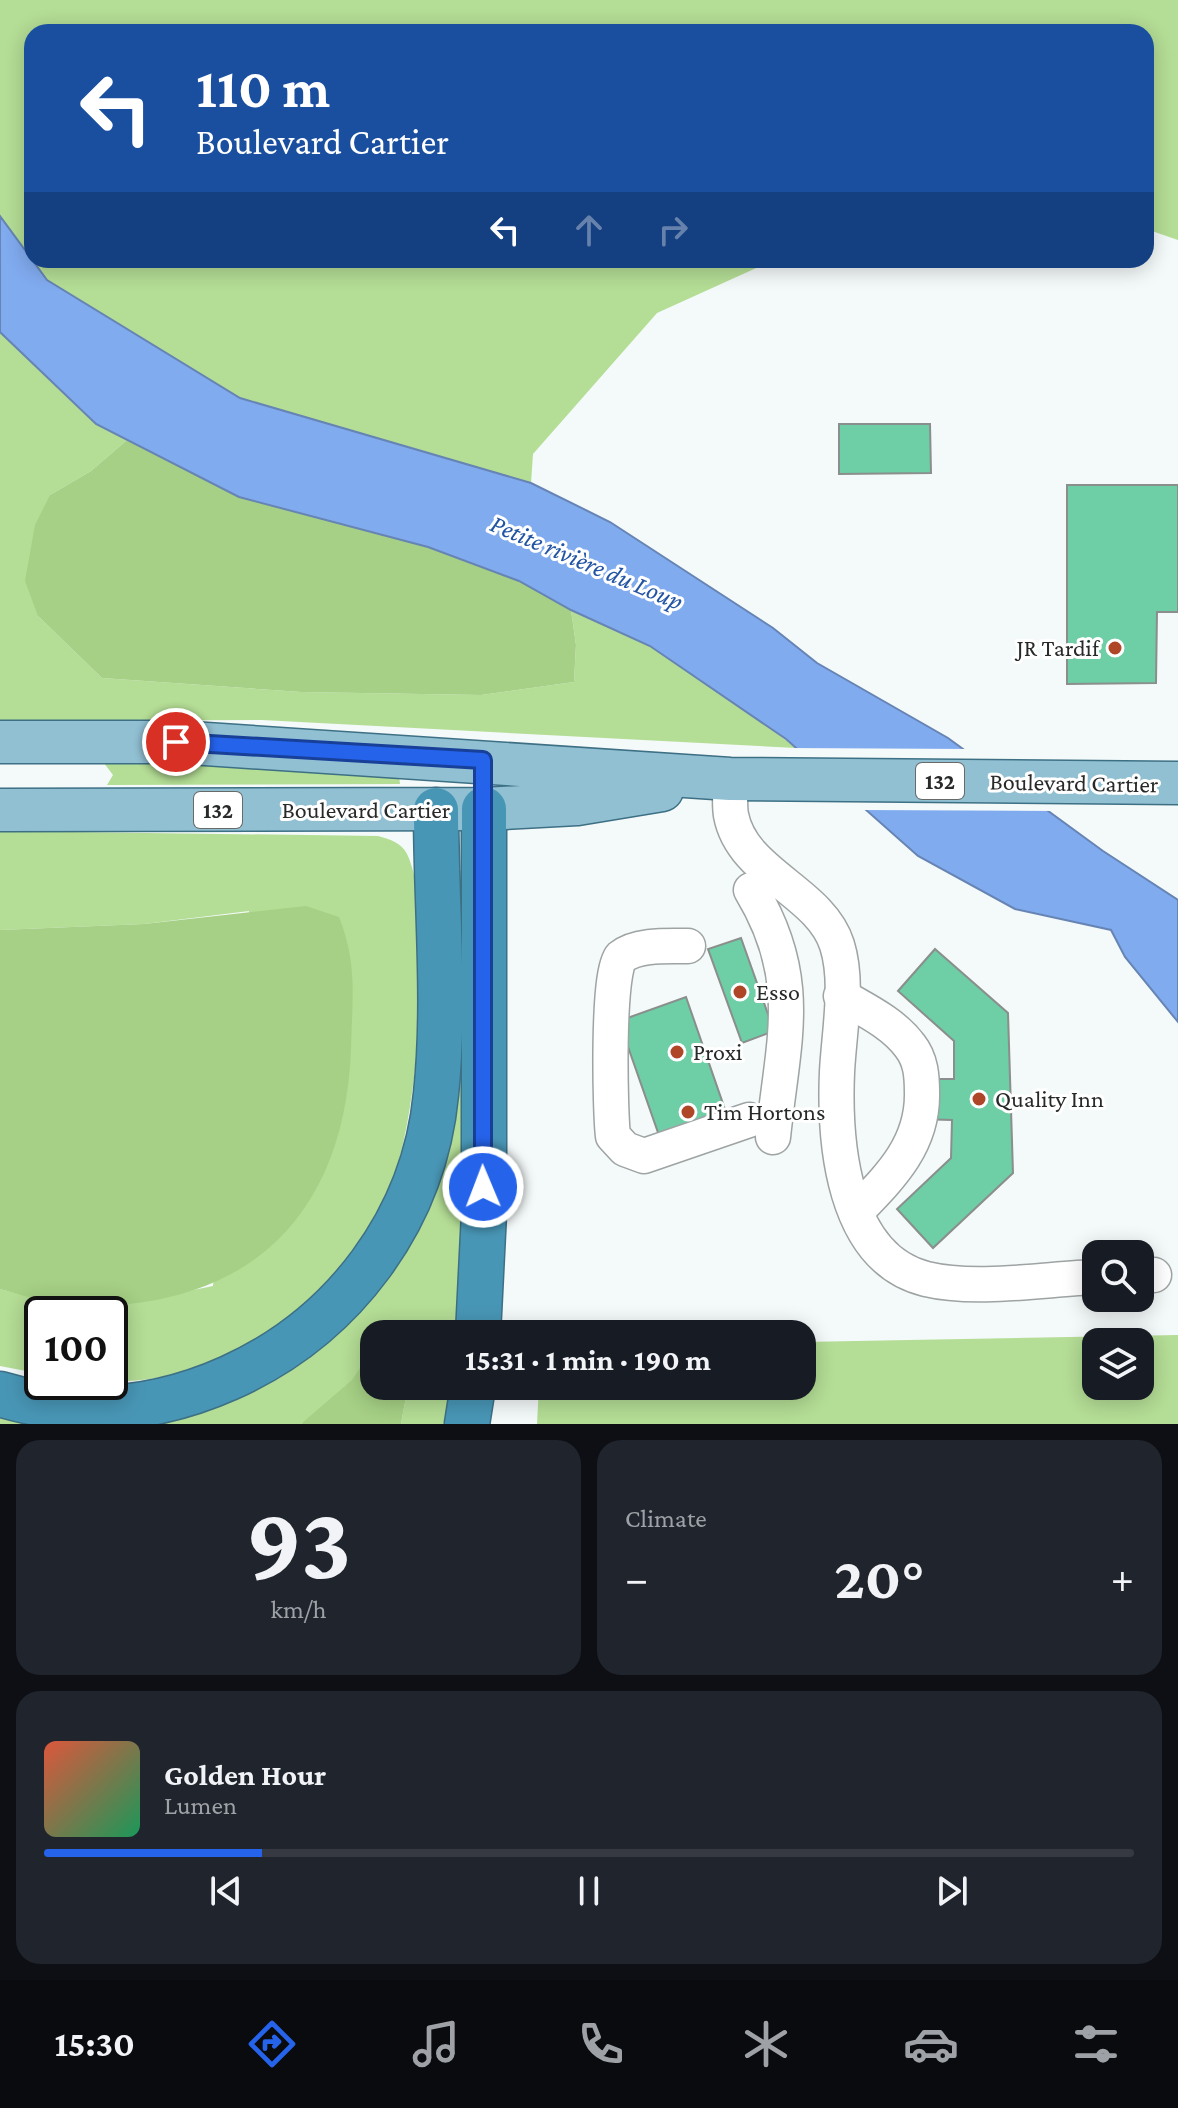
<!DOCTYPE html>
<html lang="en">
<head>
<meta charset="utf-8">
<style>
  body { margin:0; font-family:"Crimson Pro",serif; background:#20242c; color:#f1f3f6; height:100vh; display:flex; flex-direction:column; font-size:30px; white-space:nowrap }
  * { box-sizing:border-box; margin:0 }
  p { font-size:26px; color:#9ea1a6 }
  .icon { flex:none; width:44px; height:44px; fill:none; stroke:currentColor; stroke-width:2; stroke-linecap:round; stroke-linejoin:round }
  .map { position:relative; height:1424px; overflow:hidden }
  .details { display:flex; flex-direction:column; gap:16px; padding:16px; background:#0d0f14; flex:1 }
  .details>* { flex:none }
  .guide { position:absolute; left:24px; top:24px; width:1130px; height:244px; border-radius:24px; box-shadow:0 4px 20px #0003; background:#1a4fa0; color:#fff; overflow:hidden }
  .tools { position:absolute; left:1082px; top:1240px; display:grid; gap:16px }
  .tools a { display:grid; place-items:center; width:72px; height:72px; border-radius:16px; background:#171b24; box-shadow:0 4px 20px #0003; font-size:40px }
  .speed { position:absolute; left:24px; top:1296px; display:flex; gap:16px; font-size:40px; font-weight:700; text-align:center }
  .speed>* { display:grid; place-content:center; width:104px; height:104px; border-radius:50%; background:#171b24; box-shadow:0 4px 20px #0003; line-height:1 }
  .speed .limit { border:4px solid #111; border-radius:12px; background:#fff; color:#111 }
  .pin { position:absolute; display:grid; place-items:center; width:68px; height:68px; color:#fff; margin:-34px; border:4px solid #fff; border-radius:50%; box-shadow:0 2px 8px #0007 }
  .me { position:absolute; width:88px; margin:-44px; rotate:359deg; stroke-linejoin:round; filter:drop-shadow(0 0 6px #0008) }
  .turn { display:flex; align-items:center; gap:28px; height:168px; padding:0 40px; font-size:36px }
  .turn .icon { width:104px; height:104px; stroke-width:2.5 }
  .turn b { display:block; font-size:56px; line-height:68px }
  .lanes { display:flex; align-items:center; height:76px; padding:0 40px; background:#0003; justify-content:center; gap:40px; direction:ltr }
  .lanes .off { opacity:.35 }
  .big { font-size:60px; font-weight:700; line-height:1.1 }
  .details .card { flex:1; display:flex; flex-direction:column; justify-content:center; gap:12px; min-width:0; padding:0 28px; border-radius:24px; background:#20242c }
  .details .dial { align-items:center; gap:0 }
  .dial b { font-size:104px; line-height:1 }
  .song { display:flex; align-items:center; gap:24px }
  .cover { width:96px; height:96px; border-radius:12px; background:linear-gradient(135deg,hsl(10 70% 55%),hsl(150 70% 35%)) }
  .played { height:8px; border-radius:4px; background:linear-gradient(90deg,#2563eb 20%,#363941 20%) }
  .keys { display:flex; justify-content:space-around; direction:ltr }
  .heat { display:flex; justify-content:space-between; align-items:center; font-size:44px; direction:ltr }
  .details .tiles { flex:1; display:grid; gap:16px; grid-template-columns:1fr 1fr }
  .card:last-child { grid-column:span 2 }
  .trip { position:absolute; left:360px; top:1320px; width:456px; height:80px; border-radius:24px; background:#171b24; box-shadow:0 4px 20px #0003; font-weight:700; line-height:80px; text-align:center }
  .dock { display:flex; height:128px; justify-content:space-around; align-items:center; background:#090b0e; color:#9ea1a6 }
  .dock .icon { width:56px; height:56px }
  .dock .selected { color:#2563eb }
  .dock b { font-size:36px; color:#f1f3f6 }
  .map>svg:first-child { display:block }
</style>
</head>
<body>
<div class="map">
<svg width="1178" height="1424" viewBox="0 0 1178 1424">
  <rect width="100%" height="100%" fill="#f4f9f9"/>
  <g fill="#b4dd95" fill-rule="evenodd">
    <polygon points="0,0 1178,0 1178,240 1146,229 1146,32 32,32 32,260 0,216"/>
    <polygon points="32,260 774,260 657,313 533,454 531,483 240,398 47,280"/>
    <polygon points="0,332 96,424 127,440 91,471 50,495 38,616 102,678 301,692 481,695 574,682 576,645 571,610 650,646 732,699 796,748 262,720 0,721"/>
    <polygon points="104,763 246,764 399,776 400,784 107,785 113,775"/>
    <path d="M0,831l378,5c11,3 24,7 29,18 29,59 10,282 -20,341 -50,103 -158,190 -277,186v-67h-68v60l-42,-8v-77l59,15 62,1 92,-19 36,-375 -105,13 -144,6z"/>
    <path d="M455,871h8l-1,463h-88c0,36 -45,71 -73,90h-301v-13l125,12 259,-150z"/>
    <path d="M1178,1335v89h-641l2,-38h263v-44zM1096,1342h44v44h-44z"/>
    <polygon points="408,1386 455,1386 448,1424 401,1424"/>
  </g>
  <g fill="#a6d085">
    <polygon points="127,440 239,497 428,547 519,581 571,610 576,645 574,682 481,695 301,692 102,678 38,616 25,581 35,525 50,495 91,471"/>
    <path d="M306,906l33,11c19,48 13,82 12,132 -5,134 -69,232 -207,253 -27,4 -58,6 -85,2 -20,-3 -40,-10 -59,-15v-359l144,-6z"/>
    <polygon points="374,1348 374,1386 408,1386 401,1424 301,1424 352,1380"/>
  </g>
  <polygon fill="#81abef" stroke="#6684b4" stroke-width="2" points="0,216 47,280 240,398 531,483 610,522 773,628 817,663 948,738 1103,851 1178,900 1178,1022 1125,957 1111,930 1015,909 918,856 786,739 650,646 571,610 519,581 428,547 239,497 96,424 0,332"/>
  <polygon fill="#f4f9f9" points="790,748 971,749 1055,811 860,810"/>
  <g fill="#6ecea5" stroke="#8a8e8c" stroke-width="2">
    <polygon points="839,424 930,424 931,473 839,474"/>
    <polygon points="1067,485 1178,485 1178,612 1157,612 1156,683 1067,684"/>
    <polygon points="741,938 774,1031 742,1043 708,949"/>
    <polygon points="935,949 1008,1013 1013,1173 933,1248 897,1209 951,1158 952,1120 917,1119 917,1079 954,1079 954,1041 898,991"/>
    <polygon points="686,997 729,1121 662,1144 619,1021"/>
  </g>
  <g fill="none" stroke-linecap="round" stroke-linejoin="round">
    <defs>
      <g id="minor">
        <path d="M730,779c1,11 -1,25 1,36 11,59 89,76 106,130 12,38 2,87 0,127 -3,69 5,186 89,207 50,12 119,0 170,-2"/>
        <path d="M751,890c54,89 32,150 22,247"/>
        <path d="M688,946c-20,0 -51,-2 -67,11 -14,14 -11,154 -8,179l12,13 19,7 105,-36"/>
        <path d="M841,996c24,14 52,27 69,50 11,14 12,30 12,47 1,52 -32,84 -66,119"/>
        <polyline points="1140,1275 1154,1275"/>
      </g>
      <g id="major">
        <polyline points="0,742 176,742 730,779 1178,783"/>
        <polyline points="0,810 484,809 577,804 662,790"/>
      </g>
      <g id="highway">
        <polyline points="478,1334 484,1213 484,809"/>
        <path d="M0,1394c78,24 155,17 229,-16 114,-51 195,-158 207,-284 10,-93 0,-190 0,-284"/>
        <polyline points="467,1424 473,1386"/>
      </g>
    </defs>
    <use href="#minor" stroke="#9ea3a3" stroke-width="37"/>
    <use href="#major" stroke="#3d7085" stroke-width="45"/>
    <use href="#highway" stroke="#3d7085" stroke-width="47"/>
    <use href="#minor" stroke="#fff" stroke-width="34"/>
    <use href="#major" stroke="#91c0d3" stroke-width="42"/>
    <use href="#highway" stroke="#4896b6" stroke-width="44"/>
  </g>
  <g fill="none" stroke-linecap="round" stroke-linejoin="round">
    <defs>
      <polyline id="route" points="176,742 483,760 483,1187"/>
    </defs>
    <use href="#route" stroke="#184099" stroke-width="20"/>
    <use href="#route" stroke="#2563eb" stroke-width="14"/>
  </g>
  <g fill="#ae4627" stroke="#fff" stroke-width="3">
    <circle cx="1115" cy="648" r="8"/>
    <circle cx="740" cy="992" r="8"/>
    <circle cx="677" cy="1052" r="8"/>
    <circle cx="979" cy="1099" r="8"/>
    <circle cx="688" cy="1112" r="8"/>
  </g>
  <g text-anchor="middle" stroke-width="6" stroke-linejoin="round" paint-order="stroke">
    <g fill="#fff" stroke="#686a6a" stroke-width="2">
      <rect x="916" y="763" width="48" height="36" rx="6"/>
      <rect x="194" y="792" width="48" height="36" rx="6"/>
    </g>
    <g font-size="22" font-weight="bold" fill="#282a2a">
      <text x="940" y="789">132</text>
      <text x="218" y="818">132</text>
    </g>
    <g font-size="24" fill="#282a2a" stroke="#fff" text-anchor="start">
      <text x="1099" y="656" text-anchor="end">JR Tardif</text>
      <text x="756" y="1000">Esso</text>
      <text x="693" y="1060">Proxi</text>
      <text x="995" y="1107">Quality Inn</text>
      <text x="704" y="1120">Tim Hortons</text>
    </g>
    <g font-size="24" fill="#282a2a" stroke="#fff">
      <text transform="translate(1074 783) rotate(1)" y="8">Boulevard Cartier</text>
      <text x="366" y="818">Boulevard Cartier</text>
    </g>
    <g font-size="26" font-style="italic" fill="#2254a3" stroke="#fff">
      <text transform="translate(587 562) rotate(23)" y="9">Petite rivière du Loup</text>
    </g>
  </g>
</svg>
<div class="tools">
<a><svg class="icon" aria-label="search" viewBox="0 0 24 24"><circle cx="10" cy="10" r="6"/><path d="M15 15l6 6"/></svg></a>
<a><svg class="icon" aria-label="layers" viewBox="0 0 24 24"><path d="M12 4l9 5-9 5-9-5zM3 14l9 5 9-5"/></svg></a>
</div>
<div class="speed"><div class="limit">100</div></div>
<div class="pin" style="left:176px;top:742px;background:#d93025"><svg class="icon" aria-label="arrive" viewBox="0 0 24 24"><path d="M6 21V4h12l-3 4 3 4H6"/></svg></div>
<svg class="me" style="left:483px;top:1187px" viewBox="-20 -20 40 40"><circle r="17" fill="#2563eb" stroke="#fff" stroke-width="3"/><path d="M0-11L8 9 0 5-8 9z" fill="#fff"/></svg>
<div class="trip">15:31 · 1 min · 190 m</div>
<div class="guide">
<div class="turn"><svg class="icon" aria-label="left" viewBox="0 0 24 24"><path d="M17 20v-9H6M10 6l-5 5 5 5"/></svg><div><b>110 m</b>Boulevard Cartier</div></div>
<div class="lanes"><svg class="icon" aria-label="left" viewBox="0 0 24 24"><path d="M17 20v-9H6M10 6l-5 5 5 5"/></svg><svg class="icon off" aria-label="ahead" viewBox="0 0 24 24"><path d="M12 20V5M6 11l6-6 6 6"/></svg><svg class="icon off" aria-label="right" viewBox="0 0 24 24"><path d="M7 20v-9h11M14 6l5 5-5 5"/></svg></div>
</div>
</div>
<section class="details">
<div class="tiles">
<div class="card dial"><b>93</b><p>km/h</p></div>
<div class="card"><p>Climate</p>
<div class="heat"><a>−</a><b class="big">20°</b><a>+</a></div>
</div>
<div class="card">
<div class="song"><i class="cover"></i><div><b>Golden Hour</b><p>Lumen</p></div></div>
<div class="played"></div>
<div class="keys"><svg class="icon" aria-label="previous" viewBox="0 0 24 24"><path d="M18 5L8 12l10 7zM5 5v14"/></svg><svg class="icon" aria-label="pause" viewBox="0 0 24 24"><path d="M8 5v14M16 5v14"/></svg><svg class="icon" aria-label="next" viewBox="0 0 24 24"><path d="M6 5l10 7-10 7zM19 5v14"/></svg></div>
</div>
</div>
</section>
<nav class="dock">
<b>15:30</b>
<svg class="icon selected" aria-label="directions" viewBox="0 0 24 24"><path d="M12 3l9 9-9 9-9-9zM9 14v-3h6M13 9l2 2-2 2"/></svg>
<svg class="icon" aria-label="music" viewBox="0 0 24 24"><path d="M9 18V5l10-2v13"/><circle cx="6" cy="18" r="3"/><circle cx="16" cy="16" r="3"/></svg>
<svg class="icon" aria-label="phone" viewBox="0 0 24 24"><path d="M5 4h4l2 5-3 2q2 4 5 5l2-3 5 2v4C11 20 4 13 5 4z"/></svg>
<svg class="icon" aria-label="climate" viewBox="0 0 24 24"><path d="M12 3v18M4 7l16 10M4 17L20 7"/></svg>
<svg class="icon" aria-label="car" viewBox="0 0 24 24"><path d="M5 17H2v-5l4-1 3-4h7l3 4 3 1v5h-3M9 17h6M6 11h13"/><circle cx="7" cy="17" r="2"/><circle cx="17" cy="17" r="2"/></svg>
<svg class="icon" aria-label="filters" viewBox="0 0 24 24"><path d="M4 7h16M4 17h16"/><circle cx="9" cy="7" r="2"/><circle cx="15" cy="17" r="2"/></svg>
</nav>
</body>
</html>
